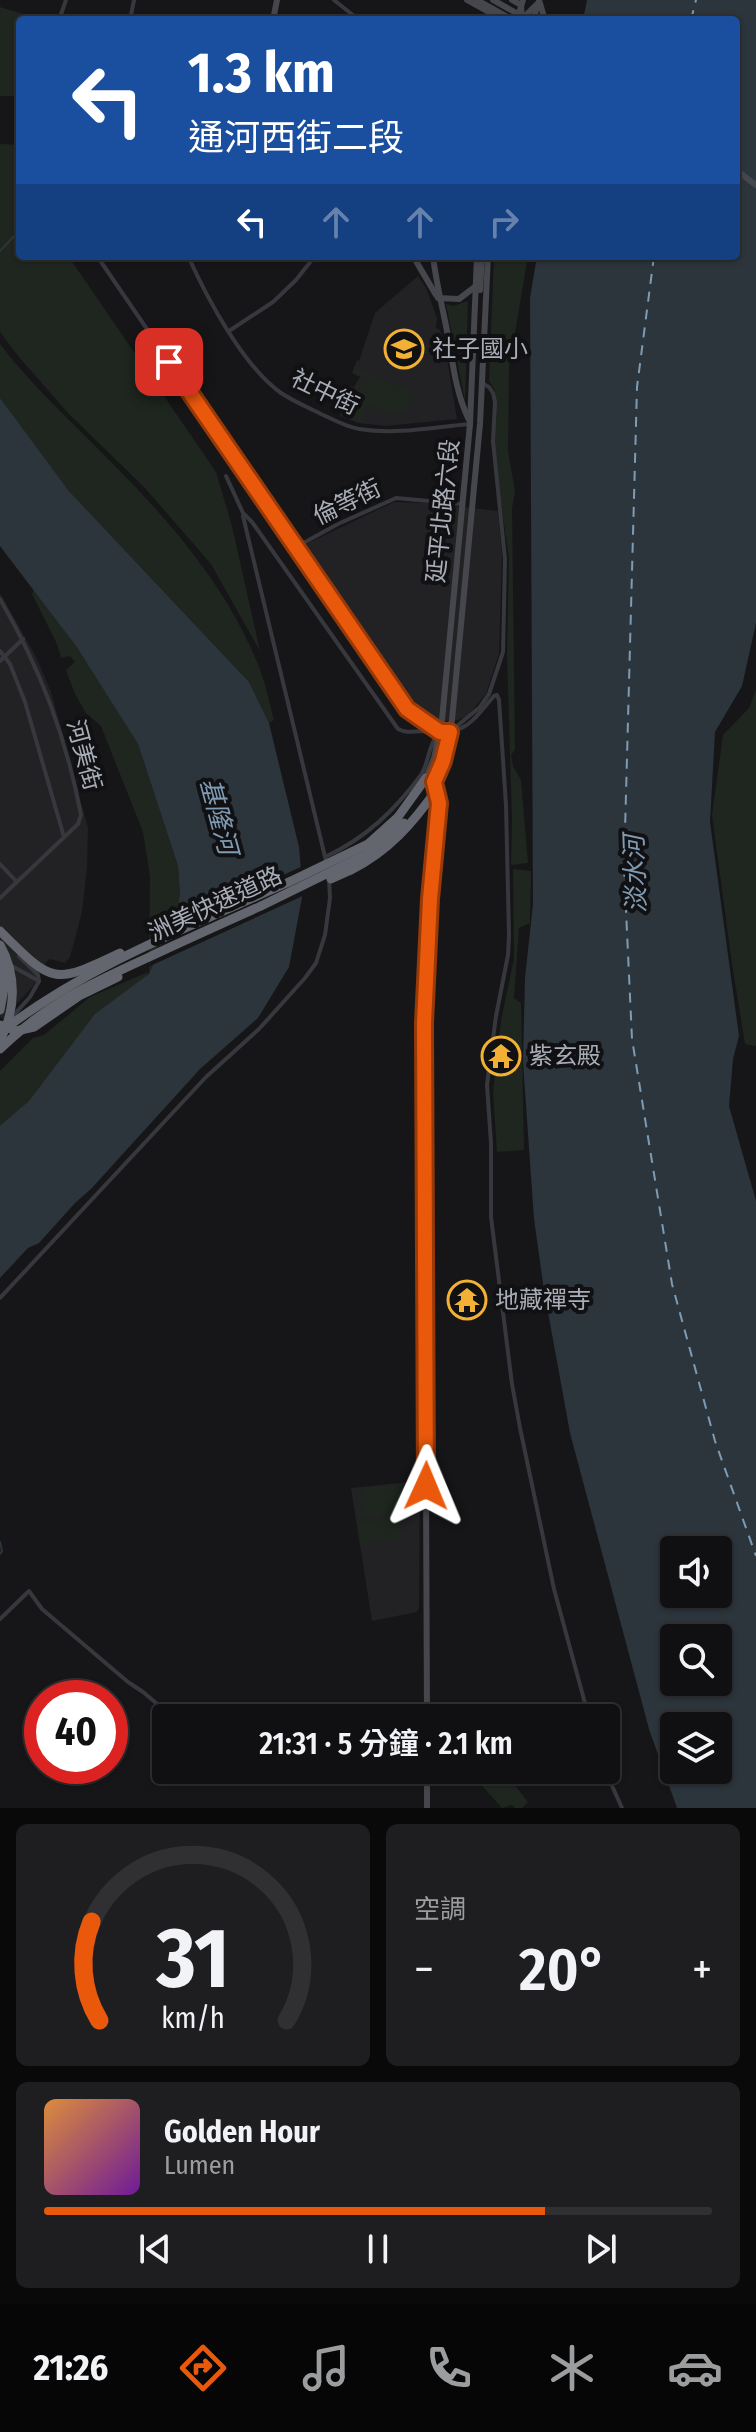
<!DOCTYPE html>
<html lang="zh-TW">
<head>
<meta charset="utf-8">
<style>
  body { margin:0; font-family:"Fira Sans Condensed","Noto Sans TC",sans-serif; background:#1e1e20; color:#f1f3f6; height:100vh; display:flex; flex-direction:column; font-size:30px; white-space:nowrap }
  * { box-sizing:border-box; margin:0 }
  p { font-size:26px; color:#9c9d9f }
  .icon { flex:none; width:44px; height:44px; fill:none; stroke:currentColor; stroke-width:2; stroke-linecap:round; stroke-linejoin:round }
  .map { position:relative; height:1808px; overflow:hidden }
  .sheet { display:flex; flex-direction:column; gap:16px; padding:16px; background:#09090a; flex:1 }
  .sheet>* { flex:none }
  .top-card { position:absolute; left:16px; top:16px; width:724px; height:244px; border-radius:8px; box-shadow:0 2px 6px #0004,0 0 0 2px #303032; background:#1a4fa0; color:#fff; overflow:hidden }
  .controls { position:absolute; left:660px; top:1536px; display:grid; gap:16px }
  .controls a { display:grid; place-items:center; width:72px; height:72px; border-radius:8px; background:#101012; box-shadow:0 2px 6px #0004,0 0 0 2px #303032; font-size:40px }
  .speed { position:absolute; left:24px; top:1680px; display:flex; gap:16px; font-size:40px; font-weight:700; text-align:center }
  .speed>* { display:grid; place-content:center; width:104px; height:104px; border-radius:50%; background:#101012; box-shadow:0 2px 6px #0004,0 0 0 2px #303032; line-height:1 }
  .speed .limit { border:12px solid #d22; background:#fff; color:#111 }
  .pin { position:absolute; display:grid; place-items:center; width:68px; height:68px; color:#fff; margin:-34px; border-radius:16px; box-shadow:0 4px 12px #0006 }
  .me { position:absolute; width:88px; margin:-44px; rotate:1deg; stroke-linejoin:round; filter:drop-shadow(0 0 6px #0008) }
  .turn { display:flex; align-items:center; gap:28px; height:168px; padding:0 40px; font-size:36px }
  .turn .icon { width:104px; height:104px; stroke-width:2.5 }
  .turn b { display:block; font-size:56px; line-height:68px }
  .lanes { display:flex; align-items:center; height:76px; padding:0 40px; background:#0003; justify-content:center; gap:40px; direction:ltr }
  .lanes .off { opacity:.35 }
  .big { font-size:60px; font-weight:600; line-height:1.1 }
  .sheet .widget { flex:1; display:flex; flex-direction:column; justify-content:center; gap:12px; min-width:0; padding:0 28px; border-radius:12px; background:#1e1e20 }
  .sheet .dial { align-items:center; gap:0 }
  .dial svg { height:208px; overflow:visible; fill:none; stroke:#303032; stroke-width:7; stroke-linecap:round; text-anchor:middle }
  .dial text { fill:#f1f3f6; stroke:none }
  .song { display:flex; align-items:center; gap:24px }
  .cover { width:96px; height:96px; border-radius:12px; background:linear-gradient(135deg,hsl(30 70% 55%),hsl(280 70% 35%)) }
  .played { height:8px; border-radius:4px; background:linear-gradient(90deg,#ea580c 75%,#303032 75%) }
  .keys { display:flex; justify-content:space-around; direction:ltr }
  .heat { display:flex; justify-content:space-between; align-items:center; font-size:44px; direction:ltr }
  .sheet .tiles { flex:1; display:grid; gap:16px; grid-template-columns:1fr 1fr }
  .widget:last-child { grid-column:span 2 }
  .trip { position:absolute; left:152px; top:1704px; width:468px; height:80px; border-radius:8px; background:#101012; box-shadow:0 2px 6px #0004,0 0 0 2px #303032; font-weight:600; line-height:80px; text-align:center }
  .menu { display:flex; height:128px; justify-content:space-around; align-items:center; background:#060607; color:#9c9d9f }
  .menu .icon { width:56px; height:56px }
  .menu .current { color:#ea580c }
  .menu b { font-size:36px; color:#f1f3f6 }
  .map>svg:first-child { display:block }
</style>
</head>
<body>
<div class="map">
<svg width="756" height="1808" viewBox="0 0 756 1808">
  <rect width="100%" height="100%" fill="#161618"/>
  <g fill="#222225">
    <polygon points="418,276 426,288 437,318 436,328 440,330 445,347 457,419 386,426 358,423 340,416 350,386 354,387 360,377 352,373 357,360 359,361 375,313"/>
    <polygon points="394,502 428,503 498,511 502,555 499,653 486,694 468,715 458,720 427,722 414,712 404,701 302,546"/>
    <polygon points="0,593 36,657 51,692 88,828 87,868 82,912 70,957 65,963 50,959 46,962 33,986 3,1019 0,1017"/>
    <polygon points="420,1481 419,1607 417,1612 372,1621 351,1488"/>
  </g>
  <g fill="#1e261f">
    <polygon points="0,7 33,17 32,20 20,20 20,96 0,96"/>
    <polygon points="0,144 20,145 20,256 66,256 73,263 216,472 232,526 260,651 211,564 145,488 68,413 18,356 0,332"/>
    <polygon points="494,256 528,256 509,368 508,451 515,491 512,508 515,750 511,755 513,766 521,780 528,863 511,865 512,819 507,655 509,558 494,455 495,391 489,380"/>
    <polygon points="468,301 465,401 446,304 453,306"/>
    <path d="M0,344c32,42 72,78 109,116 59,59 116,124 148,202 8,18 12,39 17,58l-5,3 -20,-41 -181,-192 -36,-46 -32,-46z"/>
    <path d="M354,368l66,27 -2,3 -8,-2 -2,13c-12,11 -27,0 -41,-5l-7,17 -19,-7 7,-17 17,6 -5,-7 -1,-7 8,-11 -14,-6z"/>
    <polygon points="34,589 76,646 138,744 178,866 180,895 177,912 149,974 150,877 143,832 101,726 86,713 75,694 66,670 75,662 70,656 61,658 57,644 32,594"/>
    <polygon points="756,690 756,1046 745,1044 732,964 712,815 723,735 749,708"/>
    <polygon points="513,869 531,871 530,923 519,928 514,998 521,1003 524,1150 497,1152 493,1092 501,1021 514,958"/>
    <polygon points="148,972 148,978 58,1064 58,1070 45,1080 46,1086 0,1133 0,1071 33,1038 44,1035 90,997"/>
    <polygon points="400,1485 410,1489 413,1498 411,1508 418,1509 419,1514 356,1518 355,1513 363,1512 358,1499 363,1490 367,1487"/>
    <polygon points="398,1517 401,1538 360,1544 357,1523"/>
    <polygon points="473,1770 481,1770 491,1781 503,1770 528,1802 522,1808 515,1808 512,1805 502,1808 474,1777"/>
  </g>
  <g fill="#2c353c" fill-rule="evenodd">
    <path d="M587,0h169v623l-14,63 -27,46 -5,90 29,214 -6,23 -4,47 27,95v607h-79l-28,-79 -79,-296 -26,-143 -10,-71 -11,-157 2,-84 8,-74 -3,-606 7,-42h199v-236h-153zM674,1550h44v44h-44zM674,1638h44v44h-44zM674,1726h44v44h-44z"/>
    <polygon points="0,398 68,490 249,682 269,723 299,847 303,892 289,967 258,1018 200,1069 91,1189 75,1203 39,1243 28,1248 0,1278 0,1126 29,1101 95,1014 149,974 176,912 180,895 178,866 138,744 76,646 0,546"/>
  </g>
  <polygon fill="#161618" points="305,865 307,894 148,967 166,929"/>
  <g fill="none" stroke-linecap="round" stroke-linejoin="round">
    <g stroke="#2c353c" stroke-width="2">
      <polyline points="0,251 20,230"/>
      <polyline points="0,1542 2,1551 0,1554"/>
    </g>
    <g stroke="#7f9bb3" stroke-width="2" stroke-dasharray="10 8" stroke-linecap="butt">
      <polyline points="691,20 696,0"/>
      <polyline points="654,256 637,387 624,868 632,1039 672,1284 715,1441 756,1556"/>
    </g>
    <g stroke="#37383d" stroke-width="4">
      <polyline points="334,0 359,20"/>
      <polyline points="59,20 66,0"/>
      <polyline points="130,20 134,0"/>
      <polyline points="97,256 407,709 438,730"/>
      <path d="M188,256c19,42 55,110 93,137 12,8 26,14 38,20 13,6 27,14 40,16 37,6 75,-2 111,-5"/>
      <polyline points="229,331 273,302 296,280 315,256"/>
      <path d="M226,476l17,37 9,9 146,207c10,5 15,2 25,2 44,3 44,-4 71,-35l3,-1 2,5 7,105 3,130 -1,20 -12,61 -9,69 4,58v74l21,167 8,44 34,161 35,129"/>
      <polyline points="243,516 326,861"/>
      <polyline points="296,547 338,524 396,498 462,504"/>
      <path d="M0,599c40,69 66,137 81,216l-3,9 -78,74"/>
      <polyline points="0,651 10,664 25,702 64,837"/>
      <polyline points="0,661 23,639"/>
      <polyline points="451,731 480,707 489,694 503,652 505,559 493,441 495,402 493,393 489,387 482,383"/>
      <path d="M325,857c41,-19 69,-46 96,-82 8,-12 7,-30 17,-41"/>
      <polyline points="0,864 17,882"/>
      <polyline points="19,956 38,975 39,981"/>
      <polyline points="10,965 39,981"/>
      <polyline points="12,1017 30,997 39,981"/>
      <polyline points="0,1298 206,1077 259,1029 305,978 316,963 325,935 330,898 329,878"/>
      <polyline points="0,1619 29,1591 42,1609 128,1682 143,1692 174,1718"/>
      <polyline points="605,1770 622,1808"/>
    </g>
    <g stroke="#45474d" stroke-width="6">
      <polyline points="467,0 503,20"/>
      <polyline points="477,0 513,20"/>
      <polyline points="512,0 521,5 522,20"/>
      <polyline points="524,17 538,3"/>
      <polyline points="273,20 277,0"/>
      <polyline points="517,20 523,0"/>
      <polyline points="533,20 538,4"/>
      <polyline points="736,170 756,185"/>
      <polyline points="413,256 436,295"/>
      <path d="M433,256c3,27 10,53 15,80 5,28 8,58 21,84"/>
      <polyline points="480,290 482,256"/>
      <polyline points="438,298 459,299 476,286"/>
      <polyline points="426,778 434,758 442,720 470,424 477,256"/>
      <polyline points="427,1718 424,1023 430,899 439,803 434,782 443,761 452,720 480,424 488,256"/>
      <polyline points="427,1770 427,1808"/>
    </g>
    <g stroke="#63666e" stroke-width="9">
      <polyline points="398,817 426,778"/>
      <path d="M351,870c38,-19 62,-47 86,-81"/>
      <path d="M0,931c53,53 53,54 120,22"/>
      <path d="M2,1031c86,-66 189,-105 287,-149"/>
      <path d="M0,1049c48,-46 88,-64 147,-91 38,-18 76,-35 114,-52"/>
    </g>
    <g stroke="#45474d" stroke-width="6">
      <polyline points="493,0 529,20"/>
      <polyline points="539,0 545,20"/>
    </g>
    <g stroke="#63666e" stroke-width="9">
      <polyline points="331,879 351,870"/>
      <polyline points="289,882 368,844 398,817"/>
      <polyline points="261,906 371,852 404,823"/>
      <path d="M0,945c17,30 16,65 0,95"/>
      <polyline points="0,1010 4,988 1,958"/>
      <polyline points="0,1025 16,1031 34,1027 79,996 118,977"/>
    </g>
  </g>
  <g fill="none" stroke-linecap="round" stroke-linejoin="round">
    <defs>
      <polyline id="route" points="169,362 407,709 440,732 450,732 443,761 434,782 439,803 430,899 424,1023 426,1486"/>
    </defs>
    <use href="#route" stroke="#983908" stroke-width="20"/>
    <use href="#route" stroke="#ea580c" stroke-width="14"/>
  </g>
  <defs>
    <symbol id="school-ring" viewBox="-11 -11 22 22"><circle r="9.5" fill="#111113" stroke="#f2b134" stroke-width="1.5"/><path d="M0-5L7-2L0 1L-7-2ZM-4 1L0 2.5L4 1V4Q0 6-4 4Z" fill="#f2b134"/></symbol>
    <symbol id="temple-ring" viewBox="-11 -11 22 22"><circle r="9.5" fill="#111113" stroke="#f2b134" stroke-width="1.5"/><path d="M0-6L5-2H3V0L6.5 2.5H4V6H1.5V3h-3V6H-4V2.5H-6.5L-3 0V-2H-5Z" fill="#f2b134"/></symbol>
  </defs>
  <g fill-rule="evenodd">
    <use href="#school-ring" x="382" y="327" width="44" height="44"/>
    <use href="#temple-ring" x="479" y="1034" width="44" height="44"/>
    <use href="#temple-ring" x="445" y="1278" width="44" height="44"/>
  </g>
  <g text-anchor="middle" stroke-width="8" stroke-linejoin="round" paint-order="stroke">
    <g font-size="24" fill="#a8adb8" stroke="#111113" text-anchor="start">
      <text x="432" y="357">社子國小</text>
      <text x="529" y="1064">紫玄殿</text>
      <text x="495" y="1308">地藏禪寺</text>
    </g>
    <g font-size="24" fill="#a8adb8" stroke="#111113">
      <text transform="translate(325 392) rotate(26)" y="8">社中街</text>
      <text transform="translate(347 502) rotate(-26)" y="8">倫等街</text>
      <text transform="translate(443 511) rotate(-84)" y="8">延平北路六段</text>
      <text transform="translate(84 755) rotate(75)" y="8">河美街</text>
      <text transform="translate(215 904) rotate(-25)" y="8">洲美快速道路</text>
    </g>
    <g font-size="26" font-style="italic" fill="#7f9bb3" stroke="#111113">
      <text transform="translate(219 816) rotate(75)" y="9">基隆河</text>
      <text transform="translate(635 874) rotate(-92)" y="9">淡水河</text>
    </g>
  </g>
</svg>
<div class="controls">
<a><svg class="icon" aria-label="sound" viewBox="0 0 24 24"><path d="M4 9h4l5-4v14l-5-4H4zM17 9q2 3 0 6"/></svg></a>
<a><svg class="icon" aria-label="search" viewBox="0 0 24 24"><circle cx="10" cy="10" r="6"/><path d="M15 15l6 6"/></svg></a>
<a><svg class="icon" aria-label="layers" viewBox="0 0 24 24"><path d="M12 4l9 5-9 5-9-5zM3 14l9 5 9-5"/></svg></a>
</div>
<div class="speed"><div class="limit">40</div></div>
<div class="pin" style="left:169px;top:362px;background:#d93025"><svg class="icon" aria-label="arrive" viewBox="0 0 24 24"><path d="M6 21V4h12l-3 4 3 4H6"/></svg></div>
<svg class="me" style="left:426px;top:1486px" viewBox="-20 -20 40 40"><path d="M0-17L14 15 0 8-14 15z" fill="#ea580c" stroke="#fff" stroke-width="4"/></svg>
<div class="trip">21:31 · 5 分鐘 · 2.1 km</div>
<div class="top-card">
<div class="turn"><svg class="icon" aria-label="left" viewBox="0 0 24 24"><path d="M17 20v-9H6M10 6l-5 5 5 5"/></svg><div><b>1.3 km</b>通河西街二段</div></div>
<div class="lanes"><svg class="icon" aria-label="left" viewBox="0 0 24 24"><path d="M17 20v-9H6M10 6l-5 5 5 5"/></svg><svg class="icon off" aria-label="ahead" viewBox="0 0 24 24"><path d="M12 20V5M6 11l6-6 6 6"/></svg><svg class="icon off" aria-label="ahead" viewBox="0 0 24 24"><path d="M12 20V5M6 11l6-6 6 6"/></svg><svg class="icon off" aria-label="right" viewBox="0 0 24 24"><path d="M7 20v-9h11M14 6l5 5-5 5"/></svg></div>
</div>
</div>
<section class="sheet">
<div class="tiles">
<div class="widget dial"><svg viewBox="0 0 100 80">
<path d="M14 69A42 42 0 1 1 86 69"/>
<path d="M14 69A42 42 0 0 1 11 31" stroke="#ea580c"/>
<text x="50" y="56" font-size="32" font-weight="700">31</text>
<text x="50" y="72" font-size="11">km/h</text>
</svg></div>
<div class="widget"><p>空調</p>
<div class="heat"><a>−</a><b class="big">20°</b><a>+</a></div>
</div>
<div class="widget">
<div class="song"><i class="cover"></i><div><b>Golden Hour</b><p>Lumen</p></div></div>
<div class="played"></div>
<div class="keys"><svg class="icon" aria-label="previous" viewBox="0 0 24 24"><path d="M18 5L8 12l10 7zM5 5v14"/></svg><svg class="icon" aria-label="pause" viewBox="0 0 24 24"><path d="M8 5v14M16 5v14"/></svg><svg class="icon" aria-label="next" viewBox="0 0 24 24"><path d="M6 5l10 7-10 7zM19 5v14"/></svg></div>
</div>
</div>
</section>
<nav class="menu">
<b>21:26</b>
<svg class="icon current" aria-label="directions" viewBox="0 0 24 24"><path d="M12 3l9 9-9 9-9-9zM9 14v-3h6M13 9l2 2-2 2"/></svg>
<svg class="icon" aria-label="music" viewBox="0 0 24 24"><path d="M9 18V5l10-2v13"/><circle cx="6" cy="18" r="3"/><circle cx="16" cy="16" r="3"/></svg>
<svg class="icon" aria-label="phone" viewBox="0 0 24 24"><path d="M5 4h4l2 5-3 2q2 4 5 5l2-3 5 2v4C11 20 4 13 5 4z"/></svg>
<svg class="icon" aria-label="climate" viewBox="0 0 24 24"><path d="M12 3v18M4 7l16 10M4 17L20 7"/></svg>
<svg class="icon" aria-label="car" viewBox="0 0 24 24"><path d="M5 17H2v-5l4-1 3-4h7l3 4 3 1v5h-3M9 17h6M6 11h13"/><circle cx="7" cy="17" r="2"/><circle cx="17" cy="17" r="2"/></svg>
</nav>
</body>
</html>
